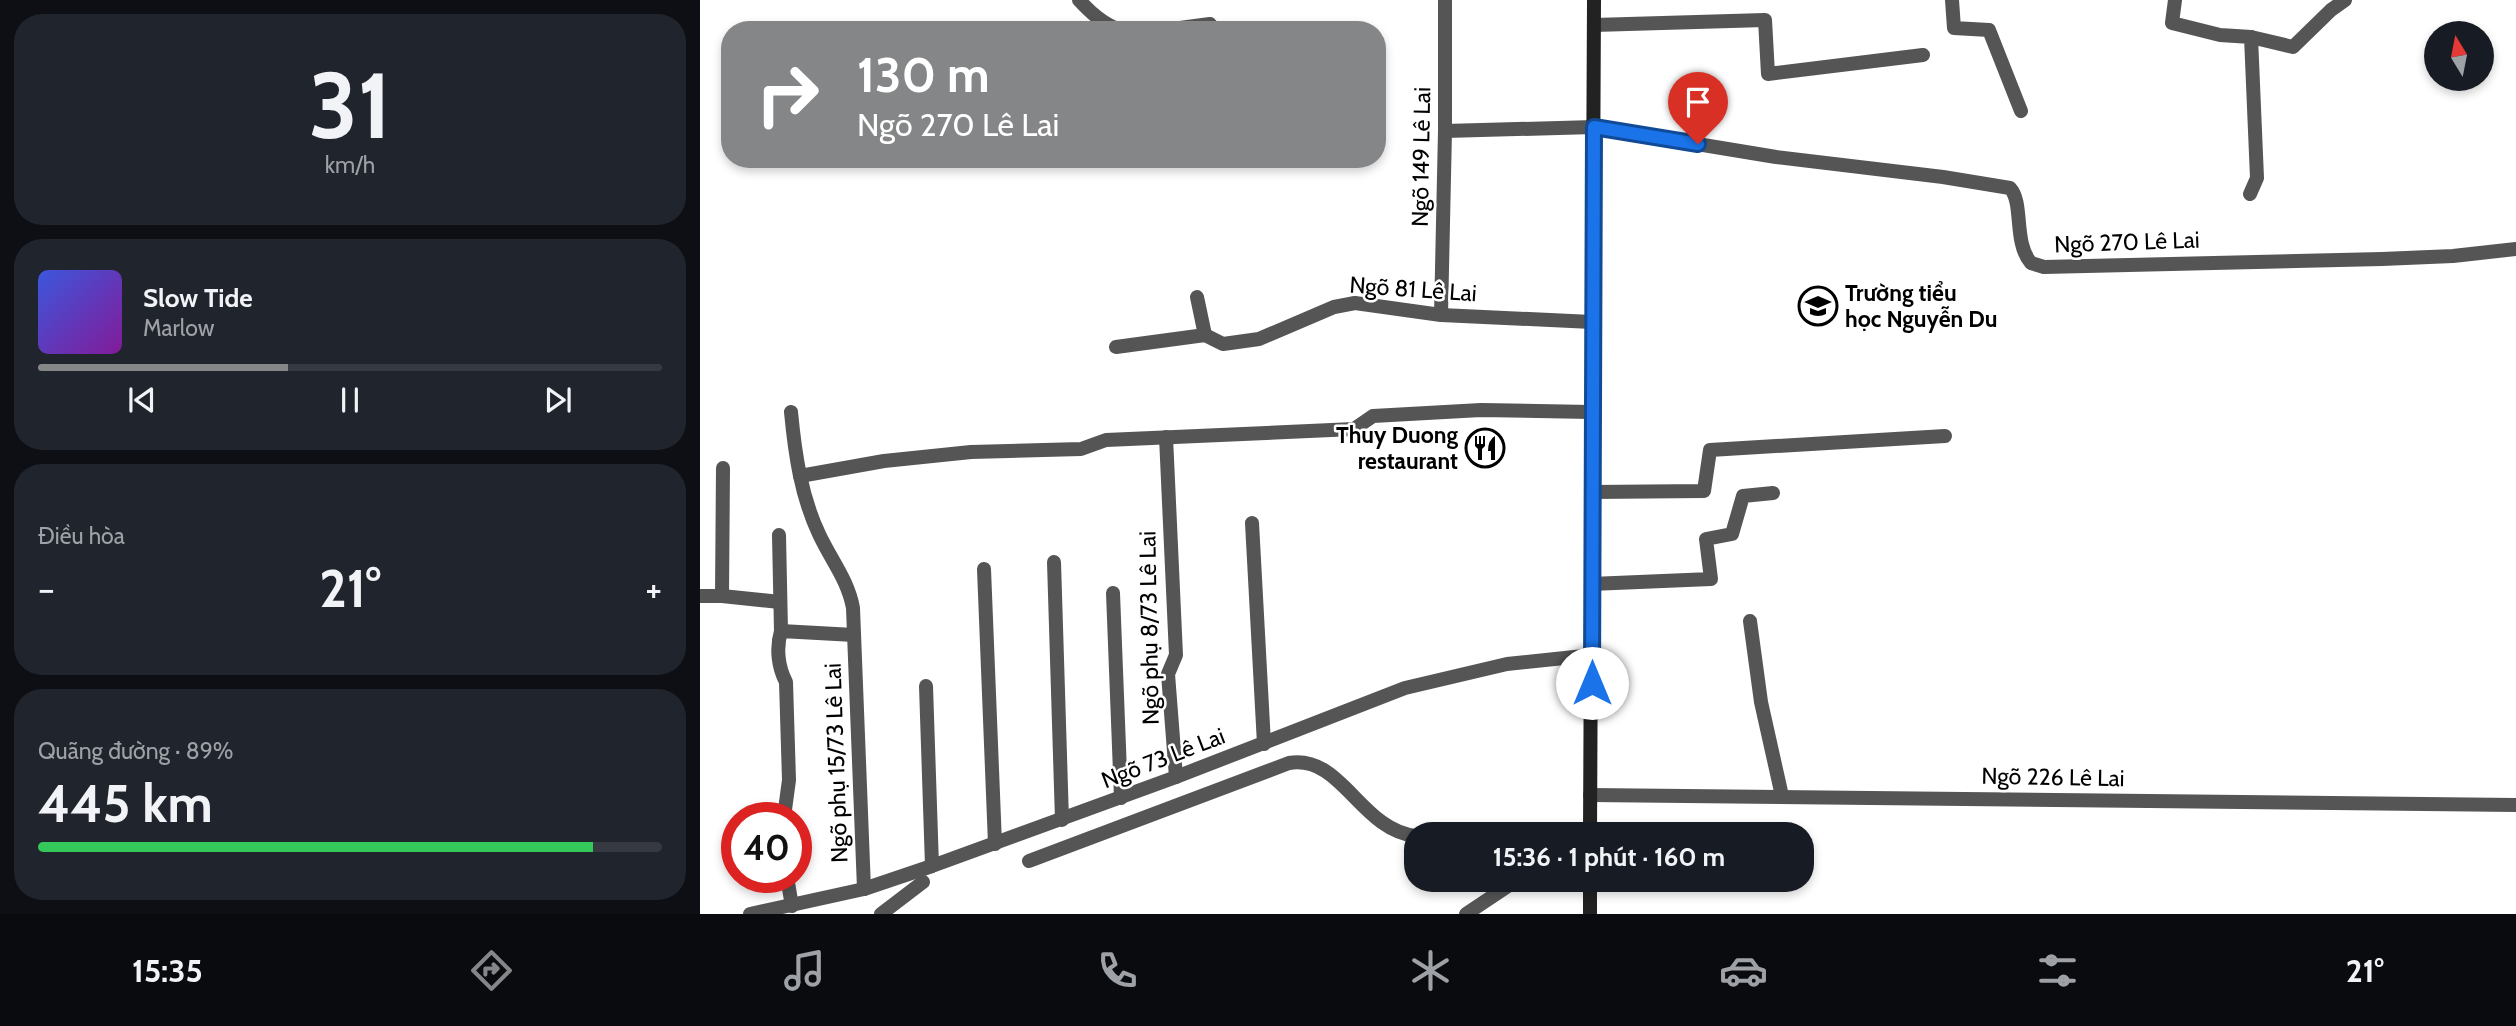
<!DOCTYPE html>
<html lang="vi">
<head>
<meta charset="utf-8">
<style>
  body { margin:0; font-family:Cabin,sans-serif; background:#20242c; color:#f1f3f6; height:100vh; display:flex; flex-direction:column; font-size:26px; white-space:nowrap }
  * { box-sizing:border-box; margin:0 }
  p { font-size:23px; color:#9ea1a6 }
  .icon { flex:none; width:38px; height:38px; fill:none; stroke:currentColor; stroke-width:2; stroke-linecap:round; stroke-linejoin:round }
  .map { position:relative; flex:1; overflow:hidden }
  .details { display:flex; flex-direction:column; gap:14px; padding:14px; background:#0d0f14; width:700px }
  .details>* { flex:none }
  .banner { position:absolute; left:21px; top:21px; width:665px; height:147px; border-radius:28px; box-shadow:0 4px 10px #0003; background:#858687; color:#fff; overflow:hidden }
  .needle { width:46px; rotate:350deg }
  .tools { position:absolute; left:1724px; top:21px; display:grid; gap:14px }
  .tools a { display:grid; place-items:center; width:70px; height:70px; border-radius:50%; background:#171b24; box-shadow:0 4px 10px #0003; font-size:35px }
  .speed { position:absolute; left:21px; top:802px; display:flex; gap:14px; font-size:35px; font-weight:700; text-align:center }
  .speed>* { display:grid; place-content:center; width:91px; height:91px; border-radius:50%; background:#171b24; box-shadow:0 4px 10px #0003; line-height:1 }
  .speed .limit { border:10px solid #d22; background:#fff; color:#111 }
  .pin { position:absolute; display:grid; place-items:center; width:60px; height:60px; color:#fff; margin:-72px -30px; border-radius:50% 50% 50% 0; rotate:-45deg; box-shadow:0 0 7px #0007 }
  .pin .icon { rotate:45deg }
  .me { position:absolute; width:77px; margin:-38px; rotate:0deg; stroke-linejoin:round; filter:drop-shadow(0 0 5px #0008) }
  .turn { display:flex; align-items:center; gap:24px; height:147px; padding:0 21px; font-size:32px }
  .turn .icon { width:91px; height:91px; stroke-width:2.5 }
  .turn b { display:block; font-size:49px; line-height:60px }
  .big { font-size:52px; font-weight:700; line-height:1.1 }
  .details .card { flex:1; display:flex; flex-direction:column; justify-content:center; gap:10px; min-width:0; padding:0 24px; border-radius:28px; background:#20242c }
  .details .dial { align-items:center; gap:0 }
  .dial b { font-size:91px; line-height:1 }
  .song { display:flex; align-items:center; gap:21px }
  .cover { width:84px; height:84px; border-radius:10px; background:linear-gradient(135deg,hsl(230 70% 55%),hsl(290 70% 35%)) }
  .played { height:7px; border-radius:4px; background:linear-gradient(90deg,#858687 40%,#363941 40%) }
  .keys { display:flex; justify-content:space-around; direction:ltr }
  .heat { display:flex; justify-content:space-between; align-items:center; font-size:38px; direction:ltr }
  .charge { height:10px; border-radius:5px; background:linear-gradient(90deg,#34c759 89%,#363941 0) }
  .trip { position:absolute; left:704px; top:822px; width:410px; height:70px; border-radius:28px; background:#171b24; box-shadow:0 4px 10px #0003; font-weight:700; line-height:70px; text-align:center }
  .menu { display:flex; height:112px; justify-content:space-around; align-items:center; background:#090b0e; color:#9ea1a6 }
  .menu .icon { width:49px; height:49px }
  .menu .selected { color:#858687 }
  .menu b { font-size:32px; color:#f1f3f6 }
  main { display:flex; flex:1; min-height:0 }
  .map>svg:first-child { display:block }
</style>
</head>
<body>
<main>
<section class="details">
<div class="card dial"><b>31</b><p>km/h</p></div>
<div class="card">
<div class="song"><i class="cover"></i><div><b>Slow Tide</b><p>Marlow</p></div></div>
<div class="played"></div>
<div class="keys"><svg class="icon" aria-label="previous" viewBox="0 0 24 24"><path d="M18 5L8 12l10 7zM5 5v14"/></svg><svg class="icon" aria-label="pause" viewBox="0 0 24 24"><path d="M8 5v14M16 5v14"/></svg><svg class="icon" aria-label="next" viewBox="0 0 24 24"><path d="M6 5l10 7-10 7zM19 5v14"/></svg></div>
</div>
<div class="card"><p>Điều hòa</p>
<div class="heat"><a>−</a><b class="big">21°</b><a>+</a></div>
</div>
<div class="card"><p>Quãng đường · 89%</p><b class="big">445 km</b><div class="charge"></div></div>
</section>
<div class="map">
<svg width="1816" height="914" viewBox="0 0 1816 914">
  <rect width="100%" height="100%" fill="#fff"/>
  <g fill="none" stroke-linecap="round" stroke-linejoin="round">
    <g stroke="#555" stroke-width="14">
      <path d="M379,0c12,13 24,24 41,30"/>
      <polyline points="1252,0 1254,28 1289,30 1321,111"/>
      <polyline points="1475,0 1472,23 1520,35 1551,37 1557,178 1550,194"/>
      <polyline points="894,25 1065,20 1068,74 1223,55"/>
      <polyline points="465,30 510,24"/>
      <polyline points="1551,37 1593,47 1631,10 1645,0"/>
      <path d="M745,131l149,-4 182,30 167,20 67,11c14,15 3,54 21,75l13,4 338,-8 71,-3 63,-7"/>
      <polyline points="497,297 505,335"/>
      <polyline points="741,315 745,131 745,0"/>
      <polyline points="416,347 505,335 523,344 559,339 634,307 655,303 741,315 892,322"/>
      <path d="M91,412c4,42 10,84 28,122 12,26 29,46 34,74l11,281"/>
      <polyline points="466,437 476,655 468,674 476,777"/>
      <polyline points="23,468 22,596 80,602"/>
      <polyline points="100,476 184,461 271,452 381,449 406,440 654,429 673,416 781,410 891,412"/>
      <polyline points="892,492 1004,491 1010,450 1245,436"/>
      <polyline points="552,523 564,744"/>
      <polyline points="79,535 81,631"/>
      <polyline points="354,562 362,820"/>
      <polyline points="284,569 295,844"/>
      <polyline points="891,584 1011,579 1006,539 1032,534 1043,496 1073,493"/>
      <polyline points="413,593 421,798"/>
      <polyline points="0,596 22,596"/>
      <polyline points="1050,621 1061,702 1082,796"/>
      <polyline points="226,686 232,866"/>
      <path d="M84,817l5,-37 -3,-98c-8,-15 -10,-34 -5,-51l73,4"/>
      <polyline points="769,835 890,832"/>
      <path d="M329,861l260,-98c53,-9 71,67 127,73"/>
      <polyline points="87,877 92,906"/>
      <polyline points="50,914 164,889 232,866 476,777 705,688 807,664 893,655"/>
      <polyline points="181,914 223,882"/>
      <polyline points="766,914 817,880"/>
    </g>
    <polyline stroke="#555" stroke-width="14" points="890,795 1816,805"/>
    <g stroke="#222" stroke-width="14">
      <polyline points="890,835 894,0"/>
      <polyline points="890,914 890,880"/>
    </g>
  </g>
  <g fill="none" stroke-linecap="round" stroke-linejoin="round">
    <defs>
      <polyline id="route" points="892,683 894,127 998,144"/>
    </defs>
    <use href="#route" stroke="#114b97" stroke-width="18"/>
    <use href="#route" stroke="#1a73e8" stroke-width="12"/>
  </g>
  <defs>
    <symbol id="school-ring" viewBox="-11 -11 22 22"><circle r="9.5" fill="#fff" stroke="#000" stroke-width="1.5"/><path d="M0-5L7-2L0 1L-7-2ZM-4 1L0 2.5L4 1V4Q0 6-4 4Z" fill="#000"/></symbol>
    <symbol id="restaurant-ring" viewBox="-11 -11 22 22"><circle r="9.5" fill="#fff" stroke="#000" stroke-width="1.5"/><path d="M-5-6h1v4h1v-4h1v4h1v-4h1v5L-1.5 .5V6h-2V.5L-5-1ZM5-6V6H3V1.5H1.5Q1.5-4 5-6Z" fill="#000"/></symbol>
  </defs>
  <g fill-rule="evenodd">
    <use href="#school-ring" x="1096" y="284" width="44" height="44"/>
    <use href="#restaurant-ring" x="763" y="426" width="44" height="44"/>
  </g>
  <g text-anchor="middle" stroke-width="5" stroke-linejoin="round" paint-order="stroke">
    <g font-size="23" fill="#000" stroke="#fff">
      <text transform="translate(721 157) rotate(-89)" y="8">Ngõ 149 Lê Lai</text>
      <text transform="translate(1427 242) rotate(-2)" y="8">Ngõ 270 Lê Lai</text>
      <text transform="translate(713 289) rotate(4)" y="8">Ngõ 81 Lê Lai</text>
      <text transform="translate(449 628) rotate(-91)" y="8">Ngõ phụ 8/73 Lê Lai</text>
      <text transform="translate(463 758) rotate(-21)" y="8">Ngõ 73 Lê Lai</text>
      <text transform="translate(136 763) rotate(-92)" y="8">Ngõ phụ 15/73 Lê Lai</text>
      <text transform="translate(1353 777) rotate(1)" y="8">Ngõ 226 Lê Lai</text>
    </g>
    <g font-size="23" font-weight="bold" fill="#000" stroke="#fff" text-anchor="start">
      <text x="1145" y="301">Trường tiểu<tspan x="1145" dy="26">học Nguyễn Du</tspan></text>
      <text x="758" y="443" text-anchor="end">Thuy Duong<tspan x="758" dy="26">restaurant</tspan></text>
    </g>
  </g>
</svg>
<div class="tools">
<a><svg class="needle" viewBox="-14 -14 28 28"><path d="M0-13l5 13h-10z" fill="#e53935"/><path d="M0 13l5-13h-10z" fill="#9ea1a6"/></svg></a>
</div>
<div class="speed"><div class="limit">40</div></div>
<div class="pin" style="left:998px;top:144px;background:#d93025"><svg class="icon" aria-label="arrive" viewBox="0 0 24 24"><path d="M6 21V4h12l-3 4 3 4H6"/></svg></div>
<svg class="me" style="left:892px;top:683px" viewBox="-20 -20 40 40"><circle r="19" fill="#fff"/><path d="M0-13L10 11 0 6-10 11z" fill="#1a73e8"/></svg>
<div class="trip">15:36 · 1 phút · 160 m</div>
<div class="banner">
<div class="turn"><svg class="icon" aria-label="right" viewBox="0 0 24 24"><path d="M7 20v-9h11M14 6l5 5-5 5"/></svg><div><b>130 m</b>Ngõ 270 Lê Lai</div></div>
</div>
</div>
</main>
<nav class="menu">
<b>15:35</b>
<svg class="icon selected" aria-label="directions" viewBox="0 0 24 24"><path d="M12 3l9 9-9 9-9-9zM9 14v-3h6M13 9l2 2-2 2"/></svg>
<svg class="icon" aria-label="music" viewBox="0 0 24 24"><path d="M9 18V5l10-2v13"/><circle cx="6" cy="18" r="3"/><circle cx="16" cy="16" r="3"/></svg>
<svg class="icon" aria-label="phone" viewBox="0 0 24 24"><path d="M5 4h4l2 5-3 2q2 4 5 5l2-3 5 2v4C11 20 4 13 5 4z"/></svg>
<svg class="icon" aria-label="climate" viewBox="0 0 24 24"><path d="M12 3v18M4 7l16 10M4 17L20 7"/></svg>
<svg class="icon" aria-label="car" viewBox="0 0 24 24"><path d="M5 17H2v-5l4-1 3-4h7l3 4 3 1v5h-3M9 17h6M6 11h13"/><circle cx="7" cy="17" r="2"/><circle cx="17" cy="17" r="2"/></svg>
<svg class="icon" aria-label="filters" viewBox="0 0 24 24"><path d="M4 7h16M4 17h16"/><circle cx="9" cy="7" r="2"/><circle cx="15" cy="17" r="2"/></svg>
<b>21°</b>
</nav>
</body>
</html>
